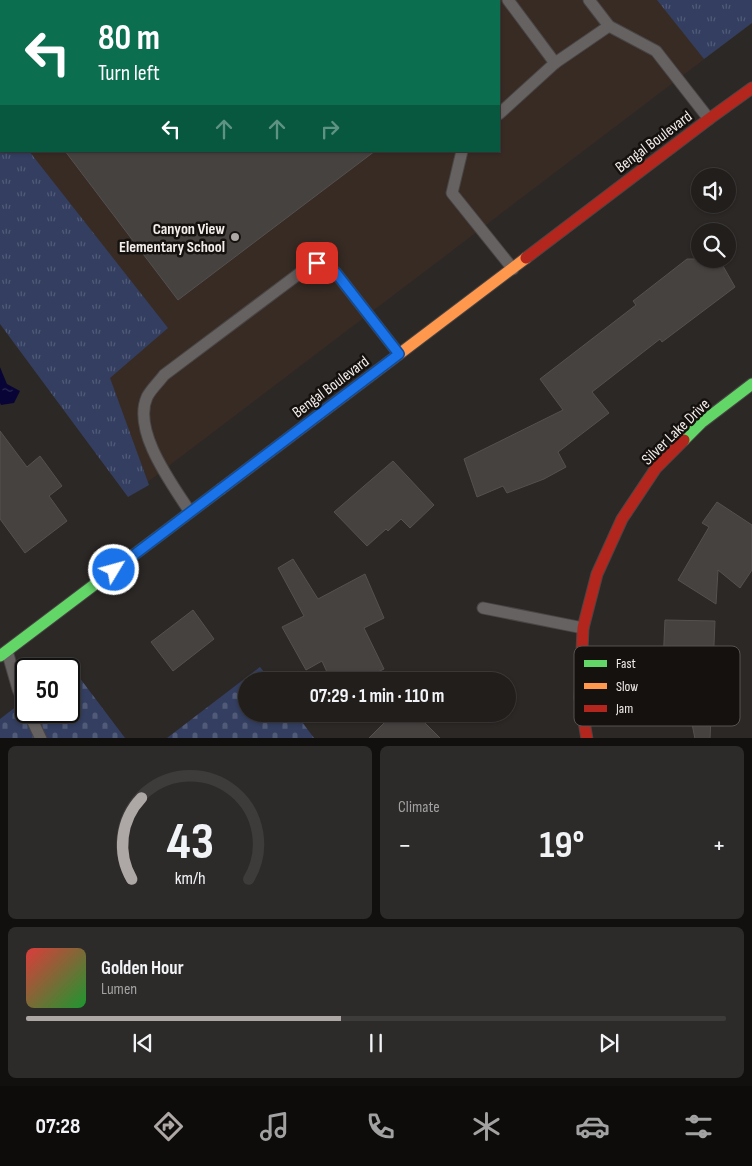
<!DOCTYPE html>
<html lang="en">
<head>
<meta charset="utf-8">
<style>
  body { margin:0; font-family:"Sofia Sans Condensed",sans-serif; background:#2d2b29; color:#f1f3f6; height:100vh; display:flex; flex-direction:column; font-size:19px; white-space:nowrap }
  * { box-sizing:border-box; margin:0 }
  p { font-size:16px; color:#a2a2a3 }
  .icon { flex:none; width:28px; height:28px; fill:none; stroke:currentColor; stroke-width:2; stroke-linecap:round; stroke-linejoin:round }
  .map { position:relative; height:738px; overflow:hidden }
  .details { display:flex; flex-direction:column; gap:8px; padding:8px; background:#12100f; flex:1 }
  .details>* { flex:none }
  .guide { position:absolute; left:0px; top:0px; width:500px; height:152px; box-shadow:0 1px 4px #0004,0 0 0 1px #3e3c3b; background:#0b6e4f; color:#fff; overflow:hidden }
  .controls { position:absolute; left:691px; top:168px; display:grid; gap:10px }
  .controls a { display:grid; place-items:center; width:45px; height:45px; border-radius:50%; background:#211e1c; box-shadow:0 1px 4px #0004,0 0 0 1px #3e3c3b; font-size:25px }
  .speed { position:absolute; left:15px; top:658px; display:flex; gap:10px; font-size:25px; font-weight:700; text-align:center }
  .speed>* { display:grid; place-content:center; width:65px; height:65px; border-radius:50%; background:#211e1c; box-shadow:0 1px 4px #0004,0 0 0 1px #3e3c3b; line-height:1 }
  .speed .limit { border:2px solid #111; border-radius:8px; background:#fff; color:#111 }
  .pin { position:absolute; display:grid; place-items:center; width:42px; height:42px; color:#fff; margin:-21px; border-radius:10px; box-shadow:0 2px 8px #0006 }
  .me { position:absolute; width:55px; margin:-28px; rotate:53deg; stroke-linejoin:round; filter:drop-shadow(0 0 4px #0008) }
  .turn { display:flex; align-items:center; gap:18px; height:105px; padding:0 15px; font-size:22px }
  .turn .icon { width:65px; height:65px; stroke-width:2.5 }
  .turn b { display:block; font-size:35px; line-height:42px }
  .lanes { display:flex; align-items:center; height:48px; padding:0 15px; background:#0003; justify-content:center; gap:25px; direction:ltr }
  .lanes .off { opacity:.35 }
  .big { font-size:38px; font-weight:700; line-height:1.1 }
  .details .tile { flex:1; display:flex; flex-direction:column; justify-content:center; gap:8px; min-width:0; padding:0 18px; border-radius:8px; background:#2d2b29 }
  .details .dial { align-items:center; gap:0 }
  .dial svg { height:130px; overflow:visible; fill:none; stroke:#3e3c3b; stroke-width:7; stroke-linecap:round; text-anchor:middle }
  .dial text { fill:#f1f3f6; stroke:none }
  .song { display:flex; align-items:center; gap:15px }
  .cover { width:60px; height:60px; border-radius:8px; background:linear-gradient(135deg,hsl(0 70% 55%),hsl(130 70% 35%)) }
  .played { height:5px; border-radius:2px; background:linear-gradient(90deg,#ada7a5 45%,#3e3c3b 45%) }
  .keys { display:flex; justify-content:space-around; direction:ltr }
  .heat { display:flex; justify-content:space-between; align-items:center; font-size:28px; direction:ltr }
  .details .tiles { flex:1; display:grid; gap:8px; grid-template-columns:1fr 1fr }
  .tile:last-child { grid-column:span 2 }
  .trip { position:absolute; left:238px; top:672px; width:278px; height:50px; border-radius:25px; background:#211e1c; box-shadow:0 1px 4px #0004,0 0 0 1px #3e3c3b; font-weight:700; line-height:50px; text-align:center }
  .dock { display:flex; height:80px; justify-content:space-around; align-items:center; background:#0d0c0b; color:#a2a2a3 }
  .dock .icon { width:35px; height:35px }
  .dock .active { color:#ada7a5 }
  .dock b { font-size:22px; color:#f1f3f6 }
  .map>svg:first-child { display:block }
</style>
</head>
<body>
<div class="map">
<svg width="752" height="739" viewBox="0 0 752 739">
  <defs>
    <pattern id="grass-tufts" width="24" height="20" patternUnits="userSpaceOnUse" patternTransform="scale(1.25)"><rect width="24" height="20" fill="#333e60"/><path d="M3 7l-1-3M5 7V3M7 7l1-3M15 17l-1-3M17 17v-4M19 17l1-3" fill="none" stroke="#515a77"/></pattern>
    <pattern id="cemetery-stones" width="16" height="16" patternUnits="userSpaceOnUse" patternTransform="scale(1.25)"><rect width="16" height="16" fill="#333e60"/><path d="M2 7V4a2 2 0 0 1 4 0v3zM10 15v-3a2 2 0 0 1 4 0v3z" fill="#515a77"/></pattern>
    <pattern id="water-ripples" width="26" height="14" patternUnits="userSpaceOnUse" patternTransform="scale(1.25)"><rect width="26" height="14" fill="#080536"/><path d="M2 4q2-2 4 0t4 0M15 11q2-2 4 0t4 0" fill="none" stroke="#2c2a53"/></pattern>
  </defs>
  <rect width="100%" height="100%" fill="#2c2826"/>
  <path fill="#372b24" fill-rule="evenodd" d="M0,0h751l1,23 -624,474 -128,-173zM1,1h498v150h-498z"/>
  <g fill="url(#grass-tufts)">
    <polygon points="657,0 752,0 752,23 704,59"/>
    <polygon points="0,115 1,116 1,151 29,151 168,328 110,378 149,485 128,497 0,324"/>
  </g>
  <g fill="url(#cemetery-stones)">
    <polygon points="70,665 125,738 0,738 0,719 26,699 26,711 69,711 69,669 66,669"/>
    <polygon points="260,667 271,681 246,681 246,714 296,714 314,738 167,738"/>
  </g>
  <polygon fill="url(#water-ripples)" points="0,367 7,384 20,391 14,403 1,405 0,403"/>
  <g fill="#454240" stroke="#54514f">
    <polygon points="65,151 375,151 178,300"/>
    <polygon points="687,259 719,259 735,287 662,342 660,339 592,392 609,413 558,452 566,467 544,479 507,493 503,486 477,497 464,459 563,410 540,379 636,305 633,301"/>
    <polygon points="0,431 27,467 40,456 62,486 49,496 67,521 25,553 0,519"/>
    <polygon points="393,461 434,505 410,528 401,519 388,531 386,529 367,546 334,512"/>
    <polygon points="717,502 752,525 752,570 740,588 718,570 716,604 678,580 709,527 702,523"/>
    <polygon points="293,559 318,599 365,574 384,618 364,628 384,669 359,681 331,681 322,661 306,670 282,627 304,616 278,568"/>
    <polygon points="193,610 214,639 173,671 151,642"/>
    <polygon points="665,620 715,621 710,739 695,739 689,708 661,707"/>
    <polygon points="393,714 416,714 441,739 368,739"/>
  </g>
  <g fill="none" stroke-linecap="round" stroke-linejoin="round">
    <defs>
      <g id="lane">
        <polyline points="508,0 555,63"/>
        <polyline points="589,0 609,26 656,51 709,119"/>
        <polyline points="499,114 555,63 609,26"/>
        <polyline points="462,151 452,193 513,269"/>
        <path d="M190,512c-18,-28 -58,-81 -43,-115 4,-8 12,-15 17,-22l144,-108 9,-4 10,3 9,7 63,81"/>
        <polyline points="483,608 583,628"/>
        <polyline points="7,651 18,689 26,707"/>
        <polyline points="28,711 41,739"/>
      </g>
      <g id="fast">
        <polyline points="684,440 701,423 752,384"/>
        <polyline points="0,656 221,489"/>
      </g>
      <polyline id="slow" points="221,489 526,258"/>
      <g id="jam">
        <polyline points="526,258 709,119 752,88"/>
        <polyline points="587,739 580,698 583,628 597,574 622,519 656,468 684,440"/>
      </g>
    </defs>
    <use href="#lane" stroke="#484544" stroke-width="13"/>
    <use href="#fast" stroke="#484544" stroke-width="13"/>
    <use href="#slow" stroke="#484544" stroke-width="13"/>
    <use href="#jam" stroke="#484544" stroke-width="13"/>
    <use href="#lane" stroke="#656261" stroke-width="11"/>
    <use href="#fast" stroke="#63d668" stroke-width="11"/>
    <use href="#slow" stroke="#ff974d" stroke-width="11"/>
    <use href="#jam" stroke="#b3261e" stroke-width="11"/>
  </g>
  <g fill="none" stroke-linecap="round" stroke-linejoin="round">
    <defs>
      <polyline id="route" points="114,570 399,354 336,273 327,266 317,263"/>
    </defs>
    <use href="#route" stroke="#114b97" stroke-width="12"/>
    <use href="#route" stroke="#1a73e8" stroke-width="9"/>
  </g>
  <circle fill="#ada7a5" stroke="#14110f" stroke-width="2" cx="235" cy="237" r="5"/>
  <g text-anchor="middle" stroke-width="5" stroke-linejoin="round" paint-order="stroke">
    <g font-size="16" fill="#f2ecea" stroke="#14110f">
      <text transform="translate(653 141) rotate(-37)" y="6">Bengal Boulevard</text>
      <text transform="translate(330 386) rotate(-37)" y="6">Bengal Boulevard</text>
      <text transform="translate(675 431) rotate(-44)" y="6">Silver Lake Drive</text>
    </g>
    <g font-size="16" font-weight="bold" fill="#f2ecea" stroke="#14110f" text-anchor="end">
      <text x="225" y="234">Canyon View<tspan x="225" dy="18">Elementary School</tspan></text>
    </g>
  </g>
  <rect x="574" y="646" width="166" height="80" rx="8" fill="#14110f" stroke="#575351" stroke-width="1"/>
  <rect x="584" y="660" width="23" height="7" fill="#63d668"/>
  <rect x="584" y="683" width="23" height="6" fill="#ff974d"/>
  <rect x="584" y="705" width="23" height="7" fill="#b3261e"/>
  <g font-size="14" fill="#f2ecea">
    <text x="616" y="668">Fast</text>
    <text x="616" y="691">Slow</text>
    <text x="616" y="713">Jam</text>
  </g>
</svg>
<div class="controls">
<a><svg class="icon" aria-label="sound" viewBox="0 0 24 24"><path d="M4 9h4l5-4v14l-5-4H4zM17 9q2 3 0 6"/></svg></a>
<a><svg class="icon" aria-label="search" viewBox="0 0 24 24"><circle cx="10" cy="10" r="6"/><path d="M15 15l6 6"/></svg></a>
</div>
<div class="speed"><div class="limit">50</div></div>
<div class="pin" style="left:317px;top:263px;background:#d93025"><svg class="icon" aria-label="arrive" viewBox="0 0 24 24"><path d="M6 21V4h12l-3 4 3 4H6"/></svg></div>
<svg class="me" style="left:114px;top:570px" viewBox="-20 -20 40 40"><circle r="17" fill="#1a73e8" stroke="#fff" stroke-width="3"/><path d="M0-11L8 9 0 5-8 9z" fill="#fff"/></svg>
<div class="trip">07:29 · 1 min · 110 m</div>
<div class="guide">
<div class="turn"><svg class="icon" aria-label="left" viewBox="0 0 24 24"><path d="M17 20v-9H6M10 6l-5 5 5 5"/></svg><div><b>80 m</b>Turn left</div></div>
<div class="lanes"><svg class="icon" aria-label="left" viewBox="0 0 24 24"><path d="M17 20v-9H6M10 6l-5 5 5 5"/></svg><svg class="icon off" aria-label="ahead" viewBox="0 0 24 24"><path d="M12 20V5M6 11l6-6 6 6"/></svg><svg class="icon off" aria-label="ahead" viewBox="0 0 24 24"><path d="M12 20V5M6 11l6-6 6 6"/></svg><svg class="icon off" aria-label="right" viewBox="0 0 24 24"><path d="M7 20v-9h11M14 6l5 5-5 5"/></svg></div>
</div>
</div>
<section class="details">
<div class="tiles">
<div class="tile dial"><svg viewBox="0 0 100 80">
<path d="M14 69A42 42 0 1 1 86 69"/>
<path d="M14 69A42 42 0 0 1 20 19" stroke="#ada7a5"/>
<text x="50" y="56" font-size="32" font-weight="700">43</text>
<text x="50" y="72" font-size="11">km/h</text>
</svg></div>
<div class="tile"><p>Climate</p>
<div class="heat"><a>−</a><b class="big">19°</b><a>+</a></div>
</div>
<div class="tile">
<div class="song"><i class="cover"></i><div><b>Golden Hour</b><p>Lumen</p></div></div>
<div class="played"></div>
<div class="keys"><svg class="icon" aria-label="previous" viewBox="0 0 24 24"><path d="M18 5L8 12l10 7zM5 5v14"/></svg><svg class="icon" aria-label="pause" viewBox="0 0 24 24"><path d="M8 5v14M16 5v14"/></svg><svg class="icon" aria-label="next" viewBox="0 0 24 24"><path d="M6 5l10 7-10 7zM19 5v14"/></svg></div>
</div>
</div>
</section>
<nav class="dock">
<b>07:28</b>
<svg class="icon active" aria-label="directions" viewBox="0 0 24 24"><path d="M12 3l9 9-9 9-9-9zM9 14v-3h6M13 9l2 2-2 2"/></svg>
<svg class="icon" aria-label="music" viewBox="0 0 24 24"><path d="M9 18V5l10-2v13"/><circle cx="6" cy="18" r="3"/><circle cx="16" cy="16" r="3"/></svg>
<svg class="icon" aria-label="phone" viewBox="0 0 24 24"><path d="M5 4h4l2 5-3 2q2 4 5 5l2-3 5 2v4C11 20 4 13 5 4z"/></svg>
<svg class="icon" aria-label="climate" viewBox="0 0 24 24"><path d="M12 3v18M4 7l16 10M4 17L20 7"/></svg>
<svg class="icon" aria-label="car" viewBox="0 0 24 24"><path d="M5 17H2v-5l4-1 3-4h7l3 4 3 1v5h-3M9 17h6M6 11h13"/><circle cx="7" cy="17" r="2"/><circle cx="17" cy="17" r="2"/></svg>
<svg class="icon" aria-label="filters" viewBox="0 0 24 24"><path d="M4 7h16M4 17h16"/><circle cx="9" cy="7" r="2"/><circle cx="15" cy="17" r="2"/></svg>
</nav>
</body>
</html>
